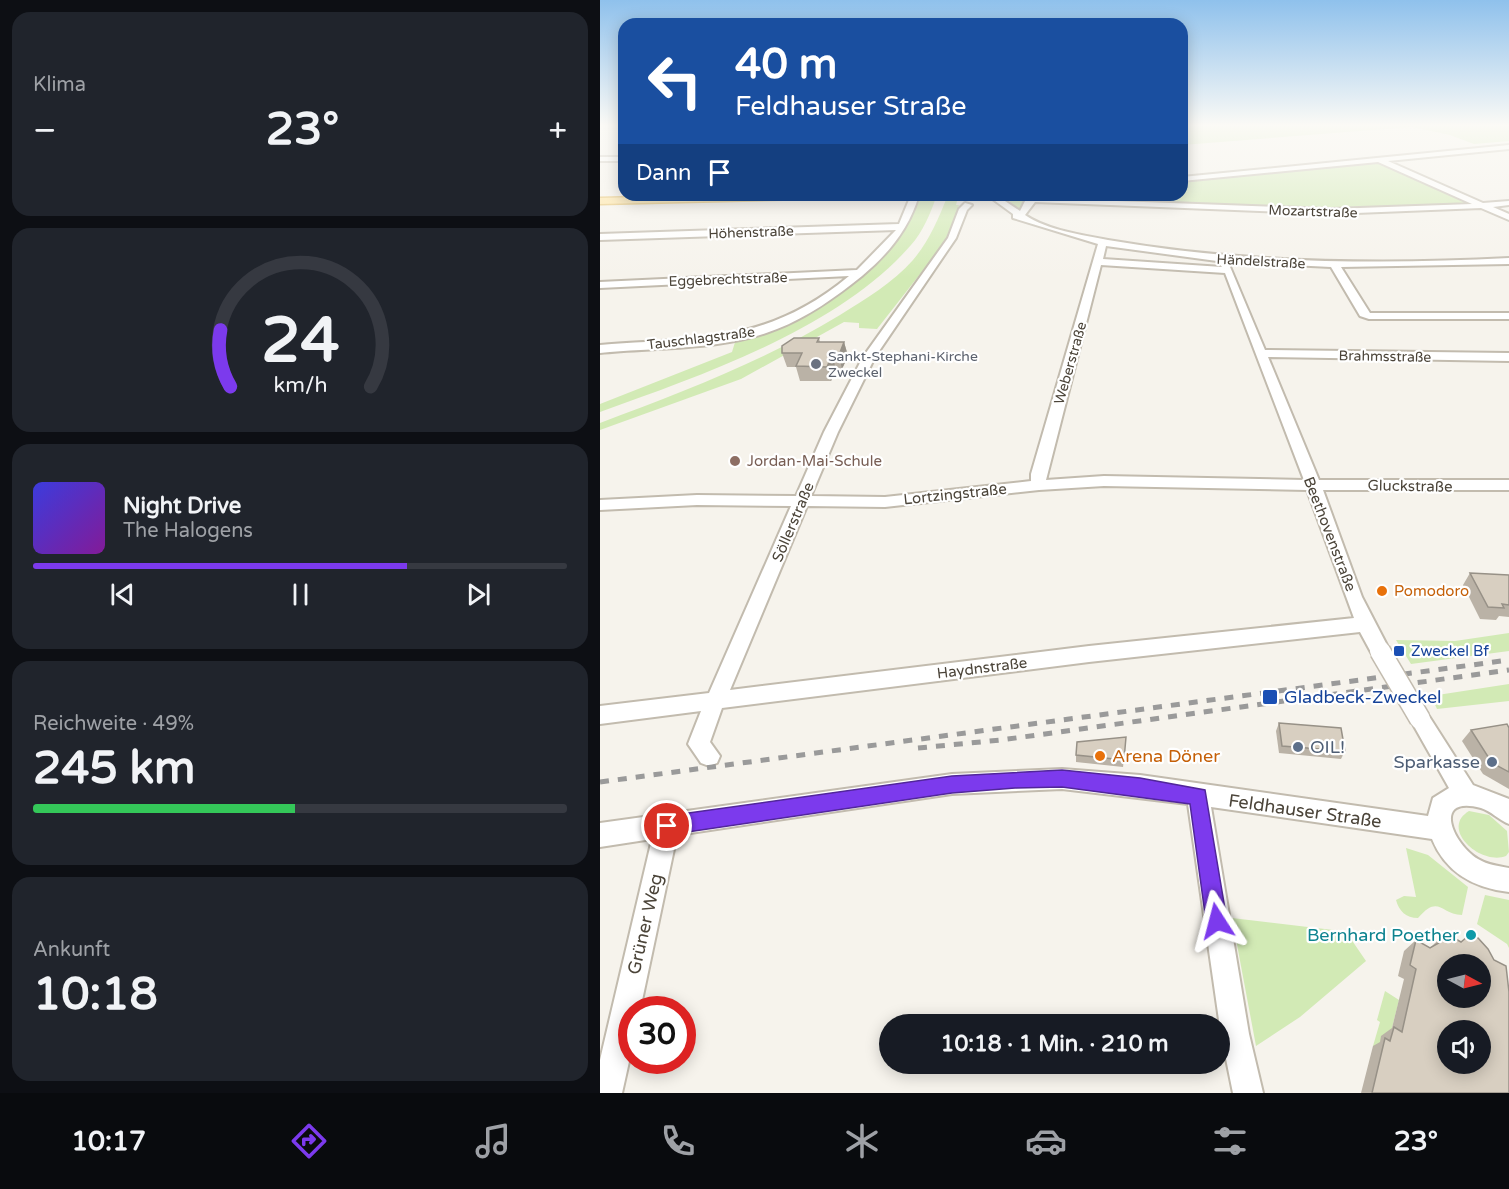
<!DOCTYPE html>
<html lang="de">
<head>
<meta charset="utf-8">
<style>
  body { margin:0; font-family:"Varela Round",sans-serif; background:#20242c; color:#f1f3f6; height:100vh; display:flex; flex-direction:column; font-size:22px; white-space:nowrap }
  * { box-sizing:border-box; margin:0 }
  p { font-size:20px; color:#9ea1a6 }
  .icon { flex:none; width:33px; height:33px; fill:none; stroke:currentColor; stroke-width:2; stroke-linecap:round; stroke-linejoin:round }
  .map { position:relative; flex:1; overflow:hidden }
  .panel { display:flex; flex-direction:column; gap:12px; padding:12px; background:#0d0f14; width:600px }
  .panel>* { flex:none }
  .top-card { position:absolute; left:18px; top:18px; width:570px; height:183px; border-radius:18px; box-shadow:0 3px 15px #0003; background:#1a4fa0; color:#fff; overflow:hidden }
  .needle { width:39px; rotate:97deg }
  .controls { position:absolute; left:837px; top:954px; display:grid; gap:12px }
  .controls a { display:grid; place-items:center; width:54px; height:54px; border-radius:50%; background:#171b24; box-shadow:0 3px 15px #0003; font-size:30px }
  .speed { position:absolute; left:18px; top:996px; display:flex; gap:12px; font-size:30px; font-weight:700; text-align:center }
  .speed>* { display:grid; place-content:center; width:78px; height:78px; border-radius:50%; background:#171b24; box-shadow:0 3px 15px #0003; line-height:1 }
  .speed .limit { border:9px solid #d22; background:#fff; color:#111 }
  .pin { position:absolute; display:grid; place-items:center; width:51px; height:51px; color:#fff; margin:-26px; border:3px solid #fff; border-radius:50%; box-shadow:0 2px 6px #0007 }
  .me { position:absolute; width:66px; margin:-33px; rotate:351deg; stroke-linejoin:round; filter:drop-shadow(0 0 4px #0008) }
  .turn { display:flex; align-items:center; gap:21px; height:126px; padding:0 18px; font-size:27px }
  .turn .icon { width:78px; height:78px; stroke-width:2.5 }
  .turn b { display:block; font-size:42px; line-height:51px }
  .then { display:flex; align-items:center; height:57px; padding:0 18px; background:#0003; gap:12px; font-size:22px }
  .big { font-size:45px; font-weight:700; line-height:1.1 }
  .panel .tile { flex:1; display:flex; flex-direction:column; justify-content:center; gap:9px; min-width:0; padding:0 21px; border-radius:18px; background:#20242c }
  .panel .dial { align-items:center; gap:0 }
  .dial svg { height:156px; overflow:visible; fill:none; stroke:#363941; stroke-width:7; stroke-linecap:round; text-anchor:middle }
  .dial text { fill:#f1f3f6; stroke:none }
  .song { display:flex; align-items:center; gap:18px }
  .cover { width:72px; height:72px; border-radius:9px; background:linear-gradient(135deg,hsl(240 70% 55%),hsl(290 70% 35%)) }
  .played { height:6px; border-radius:3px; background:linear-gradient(90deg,#7c3aed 70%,#363941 70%) }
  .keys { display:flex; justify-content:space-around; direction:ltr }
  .heat { display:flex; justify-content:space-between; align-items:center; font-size:33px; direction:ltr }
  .charge { height:9px; border-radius:4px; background:linear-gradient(90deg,#34c759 49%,#363941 0) }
  .trip { position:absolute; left:279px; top:1014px; width:351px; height:60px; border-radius:30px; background:#171b24; box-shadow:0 3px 15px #0003; font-weight:700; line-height:60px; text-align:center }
  .dock { display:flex; height:96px; justify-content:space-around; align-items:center; background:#090b0e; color:#9ea1a6 }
  .dock .icon { width:42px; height:42px }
  .dock .selected { color:#7c3aed }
  .dock b { font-size:27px; color:#f1f3f6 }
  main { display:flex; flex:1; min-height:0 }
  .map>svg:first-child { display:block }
</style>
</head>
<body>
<main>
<section class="panel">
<div class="tile"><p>Klima</p>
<div class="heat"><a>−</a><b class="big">23°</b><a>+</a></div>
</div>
<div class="tile dial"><svg viewBox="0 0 100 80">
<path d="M14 69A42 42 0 1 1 86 69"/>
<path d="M14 69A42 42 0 0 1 9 40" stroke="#7c3aed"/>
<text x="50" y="56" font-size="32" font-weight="700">24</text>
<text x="50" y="72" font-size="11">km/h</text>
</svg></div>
<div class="tile">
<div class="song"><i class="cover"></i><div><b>Night Drive</b><p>The Halogens</p></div></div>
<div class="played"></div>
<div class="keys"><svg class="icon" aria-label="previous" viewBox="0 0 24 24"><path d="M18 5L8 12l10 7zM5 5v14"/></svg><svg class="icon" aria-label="pause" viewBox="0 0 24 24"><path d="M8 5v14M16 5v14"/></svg><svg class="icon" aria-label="next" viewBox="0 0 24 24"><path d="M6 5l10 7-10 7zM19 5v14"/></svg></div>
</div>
<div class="tile"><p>Reichweite · 49%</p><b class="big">245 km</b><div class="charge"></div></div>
<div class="tile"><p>Ankunft</p><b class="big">10:18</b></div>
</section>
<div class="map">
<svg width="909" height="1093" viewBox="0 0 909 1093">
  <rect width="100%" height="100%" fill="#f6f3ec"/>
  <g fill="#d2eab5">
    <polygon points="582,125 909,125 909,141 874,144 850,135 812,127 582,145"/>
    <polygon points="777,161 872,204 788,211 434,198 426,200 420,211 406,198 410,195 582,195 582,181"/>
    <path d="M336,197c-5,16 -14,36 -25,48 -73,84 -209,130 -311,167v-8l132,-52 4,-13 43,-12 105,-72 16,-19 19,-35z"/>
    <path d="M347,197h11l-2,8h3l-13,36 -69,88 -18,-1v-5l-15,-1 -103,57 -141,51v-7c83,-31 164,-62 240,-108 25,-16 53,-32 73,-55 16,-19 25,-40 34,-63z"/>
    <polygon points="909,633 909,651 811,664 796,640 855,641"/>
    <polygon points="909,684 909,701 837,709 831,696"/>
    <path d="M869,811l20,4 18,16 2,21 -3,4c-25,10 -67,-27 -37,-45z"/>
    <path d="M806,848l22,7 40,32 -6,28c-22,-1 -23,-21 -44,3 -12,0 -19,-7 -22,-18l8,-4 12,1z"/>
    <polygon points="885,895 909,900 909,948 907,944 877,924"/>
    <polygon points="632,918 750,932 753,942 766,961 700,1017 656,1046"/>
    <polygon points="785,991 799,1000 789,1040 778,1049 773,1046 780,1022 777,1020"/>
  </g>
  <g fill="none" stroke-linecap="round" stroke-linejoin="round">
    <defs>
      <g id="minor">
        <path d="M909,145v4l-121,12 95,42 26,-2v4l-16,2 16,7v6l-28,-12 -150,6 -296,-12 -10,13c22,15 57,20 83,25 132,23 267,25 401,18v6l-168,3 29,46h139v6h-140l-9,-3 -29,-49 -103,-5 37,88 244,3v8l-241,-4 51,123h190v10h-186l39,107 28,54 -3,5 -7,3 -7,-3 -13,-24 -271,30 -367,46 -12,34 10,14 -3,7 -8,3 -8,-3 -13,-19 13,-33 -101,13v-18l109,-13 82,-187 -94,-1 -97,5v-10l97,-5 99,1 28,-64 39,-75 85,-119 11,-29 6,-6 7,2 -5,5 -11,28 -81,119 -37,75 -27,64 74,1 146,-16v-7l67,-230 -85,-26v-4l-26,-19h9l24,16 6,-12 9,-1 296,11 141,-5 -94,-42 -196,19v-4zM506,246l111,15 5,6 -119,-8zM501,265l124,8 79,207 -200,-4 -58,4zM504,486l203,4 47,128 -265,28 -359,44 77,-184 78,1 154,-17z"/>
        <rect x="0" y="157" width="24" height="4"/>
        <path d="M311,195h8c-10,34 -30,58 -57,81 -26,21 -54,41 -85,53 -54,22 -120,18 -177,24v-8c100,-8 167,-1 249,-69l-249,12v-6l257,-12 39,-40 -296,10v-6l299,-10z"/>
        <path d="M820,710l7,3 46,72 36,14v25c-10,-4 -18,-13 -28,-16 -50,-13 -28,36 -3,51 10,6 20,7 31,9v24c-35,-4 -63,-19 -77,-53l-221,-32 38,227 14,59h-30l-12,-59 -33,-230 -126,-15 -110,5 -275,41 -37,175h-8v38l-10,45h-22v-33l52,-221 -52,8v-24l352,-49 110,-5 78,6 288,41 5,-18 16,-10 -39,-69 3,-6z"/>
      </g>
      <polygon id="major" points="121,195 252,195 247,198 0,204 0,198"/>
    </defs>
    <use href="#minor" stroke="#c2bbae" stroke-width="4"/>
    <use href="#major" stroke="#e6c16a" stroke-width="3"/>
    <use href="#minor" fill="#fff" fill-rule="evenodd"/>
    <use href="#major" fill="#ffe39c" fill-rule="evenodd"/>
    <g stroke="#9a9a9a" stroke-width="5" stroke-dasharray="9 9" stroke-linecap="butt">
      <polyline points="318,748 401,740 909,670"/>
      <polyline points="0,782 909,660"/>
    </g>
    <defs>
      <polyline id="minor-bridge" points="780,651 820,719"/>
    </defs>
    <use href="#minor-bridge" stroke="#c2bbae" stroke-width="23" stroke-linecap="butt"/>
    <use href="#minor-bridge" stroke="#fff" stroke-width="20"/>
  </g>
  <g fill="#bab2a6">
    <polygon points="219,338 220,342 244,342 248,356 242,369 236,369 231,381 200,381 196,367 187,367 182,353"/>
    <polygon points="870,573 909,575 909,617 899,616 896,620 880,619 863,585"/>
    <polygon points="679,723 745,751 741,759 679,753 676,731"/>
    <polygon points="909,728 909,789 883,774 862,741 871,730"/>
    <polygon points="476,755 524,760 523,767 476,762"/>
    <polygon points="845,933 909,1093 761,1093 773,1046 780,1042 781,1036 792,1028 804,979 798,976 804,951 816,940 830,948"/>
  </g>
  <g fill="#979187">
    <polygon points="244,342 248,356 242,369 239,355"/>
    <polygon points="232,355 236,369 231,381 227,367"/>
  </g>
  <g fill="#d8cfc1" stroke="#979187" stroke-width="1.5" fill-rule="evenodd">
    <polygon points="194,338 219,338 217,342 244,342 239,355 232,355 227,367 196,366 202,353 182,353 182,346"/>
    <polygon points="870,573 909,575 909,605 902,604 904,608 888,607"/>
    <polygon points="679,723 741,728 745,751 682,746"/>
    <polygon points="907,724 909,728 909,772 892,763 871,730"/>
    <polygon points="526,737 524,760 476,755 477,742"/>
    <path d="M845,933l16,9 6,-5 11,1 10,11 6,11 12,6 3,26v101h-137l13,-55 5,3 4,-14 8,5 14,-63 -6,-4 6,-25 14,8 14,-8zM848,964h32v34h-32zM848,1030h32v34h-32z"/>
  </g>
  <linearGradient id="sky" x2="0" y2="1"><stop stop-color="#8fc1ec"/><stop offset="0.45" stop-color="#fbfaf6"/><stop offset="1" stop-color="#fbfaf6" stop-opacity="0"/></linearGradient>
  <rect width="909" height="278" fill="url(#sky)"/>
  <polygon fill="#7c3aed" stroke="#51269a" stroke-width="1.5" points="462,770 540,778 605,790 627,921 624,928 617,931 609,928 606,921 590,804 462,787 415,788 352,793 67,835 60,833 57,826 60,819 67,816 352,776"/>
  <circle fill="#6b7280" stroke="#fff" stroke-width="2" cx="216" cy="364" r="6"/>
  <circle fill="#8d6e63" stroke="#fff" stroke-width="2" cx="135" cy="461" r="6"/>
  <g fill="#e8710a" stroke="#fff" stroke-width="2">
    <circle cx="782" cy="591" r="6"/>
    <circle cx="500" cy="756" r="6"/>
  </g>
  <g fill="#1a4fb4" stroke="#fff" stroke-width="2">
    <rect x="793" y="645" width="12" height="12" rx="3"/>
    <rect x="662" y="689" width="16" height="16" rx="3"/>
  </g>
  <g fill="#5c6f8a" stroke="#fff" stroke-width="2">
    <circle cx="698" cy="747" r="6"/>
    <circle cx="892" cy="762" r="6"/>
  </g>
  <circle fill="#0f9aa8" stroke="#fff" stroke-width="2" cx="871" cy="935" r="6"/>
  <g text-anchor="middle" stroke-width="4.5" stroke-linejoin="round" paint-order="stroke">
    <g font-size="14" fill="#4b4439" stroke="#fff">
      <text transform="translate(713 211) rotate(2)" y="5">Mozartstraße</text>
      <text transform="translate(151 232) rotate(-2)" y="5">Höhenstraße</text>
      <text transform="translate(661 261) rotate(3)" y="5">Händelstraße</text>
      <text transform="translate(128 279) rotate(-2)" y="5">Eggebrechtstraße</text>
      <text transform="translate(101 338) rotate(-7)" y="5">Tauschlagstraße</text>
      <text transform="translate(785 356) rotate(1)" y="5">Brahmsstraße</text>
      <text transform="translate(470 363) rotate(-74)" y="5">Weberstraße</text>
    </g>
    <g font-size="14" fill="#5b616d" stroke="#fff" text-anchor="start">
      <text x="228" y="361">Sankt-Stephani-Kirche<tspan x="228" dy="16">Zweckel</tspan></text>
    </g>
    <g font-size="15" fill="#785e54" stroke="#fff" text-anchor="start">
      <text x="147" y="466">Jordan-Mai-Schule</text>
    </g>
    <g font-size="15" fill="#4b4439" stroke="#fff">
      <text transform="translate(810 486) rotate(1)" y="5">Gluckstraße</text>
      <text transform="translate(355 494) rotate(-6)" y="5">Lortzingstraße</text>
      <text transform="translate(193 522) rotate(-67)" y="5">Söllerstraße</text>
      <text transform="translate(730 534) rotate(69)" y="5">Beethovenstraße</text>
      <text transform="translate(382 668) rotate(-7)" y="5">Haydnstraße</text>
    </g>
    <g font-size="15" fill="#c56008" stroke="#fff" text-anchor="start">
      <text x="794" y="596">Pomodoro</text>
    </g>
    <g font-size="15" fill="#164399" stroke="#fff" text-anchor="start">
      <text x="811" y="656">Zweckel Bf</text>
    </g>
    <g font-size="18" fill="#164399" stroke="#fff" text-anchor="start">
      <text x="684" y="703">Gladbeck-Zweckel</text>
    </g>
    <g font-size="18" fill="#4e5e75" stroke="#fff" text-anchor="start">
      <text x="710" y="753">OIL!</text>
      <text x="880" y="768" text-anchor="end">Sparkasse</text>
    </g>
    <g font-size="18" fill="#c56008" stroke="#fff" text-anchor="start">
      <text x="512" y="762">Arena Döner</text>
    </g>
    <g font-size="18" fill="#4b4439" stroke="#fff">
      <text transform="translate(705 811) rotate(8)" y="6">Feldhauser Straße</text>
      <text transform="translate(45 924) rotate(-77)" y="6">Grüner Weg</text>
    </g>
    <g font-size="18" fill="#0d838f" stroke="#fff" text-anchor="end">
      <text x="859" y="941">Bernhard Poether</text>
    </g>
  </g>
</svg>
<div class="controls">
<a><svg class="needle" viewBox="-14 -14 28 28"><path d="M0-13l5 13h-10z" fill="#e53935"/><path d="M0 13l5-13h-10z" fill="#9ea1a6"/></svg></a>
<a><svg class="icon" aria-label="sound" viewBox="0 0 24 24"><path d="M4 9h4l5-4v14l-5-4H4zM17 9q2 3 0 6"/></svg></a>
</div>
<div class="speed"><div class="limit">30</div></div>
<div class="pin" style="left:67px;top:826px;background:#d93025"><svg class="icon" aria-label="arrive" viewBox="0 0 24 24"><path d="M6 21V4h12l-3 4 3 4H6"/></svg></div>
<svg class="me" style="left:617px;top:921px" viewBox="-20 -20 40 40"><path d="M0-17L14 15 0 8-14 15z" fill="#7c3aed" stroke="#fff" stroke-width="4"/></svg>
<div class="trip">10:18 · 1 Min. · 210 m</div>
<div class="top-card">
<div class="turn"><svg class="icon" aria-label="left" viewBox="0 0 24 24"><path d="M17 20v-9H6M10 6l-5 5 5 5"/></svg><div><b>40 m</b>Feldhauser Straße</div></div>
<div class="then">Dann<svg class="icon" aria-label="arrive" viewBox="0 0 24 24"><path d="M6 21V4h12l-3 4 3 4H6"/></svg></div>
</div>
</div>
</main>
<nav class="dock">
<b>10:17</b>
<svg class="icon selected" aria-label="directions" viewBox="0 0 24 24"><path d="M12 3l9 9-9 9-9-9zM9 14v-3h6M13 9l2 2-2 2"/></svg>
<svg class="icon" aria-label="music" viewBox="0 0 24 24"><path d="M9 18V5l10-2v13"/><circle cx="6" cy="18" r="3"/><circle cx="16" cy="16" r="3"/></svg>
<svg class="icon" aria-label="phone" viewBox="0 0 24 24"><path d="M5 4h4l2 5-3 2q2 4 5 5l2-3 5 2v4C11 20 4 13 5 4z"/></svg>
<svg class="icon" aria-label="climate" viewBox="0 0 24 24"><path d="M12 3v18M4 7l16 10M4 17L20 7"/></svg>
<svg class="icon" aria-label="car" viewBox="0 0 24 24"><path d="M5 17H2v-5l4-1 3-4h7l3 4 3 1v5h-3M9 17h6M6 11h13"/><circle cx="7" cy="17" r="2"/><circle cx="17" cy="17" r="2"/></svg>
<svg class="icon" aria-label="filters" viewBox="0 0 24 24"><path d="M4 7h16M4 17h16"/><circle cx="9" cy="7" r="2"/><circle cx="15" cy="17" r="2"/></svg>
<b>23°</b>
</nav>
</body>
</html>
